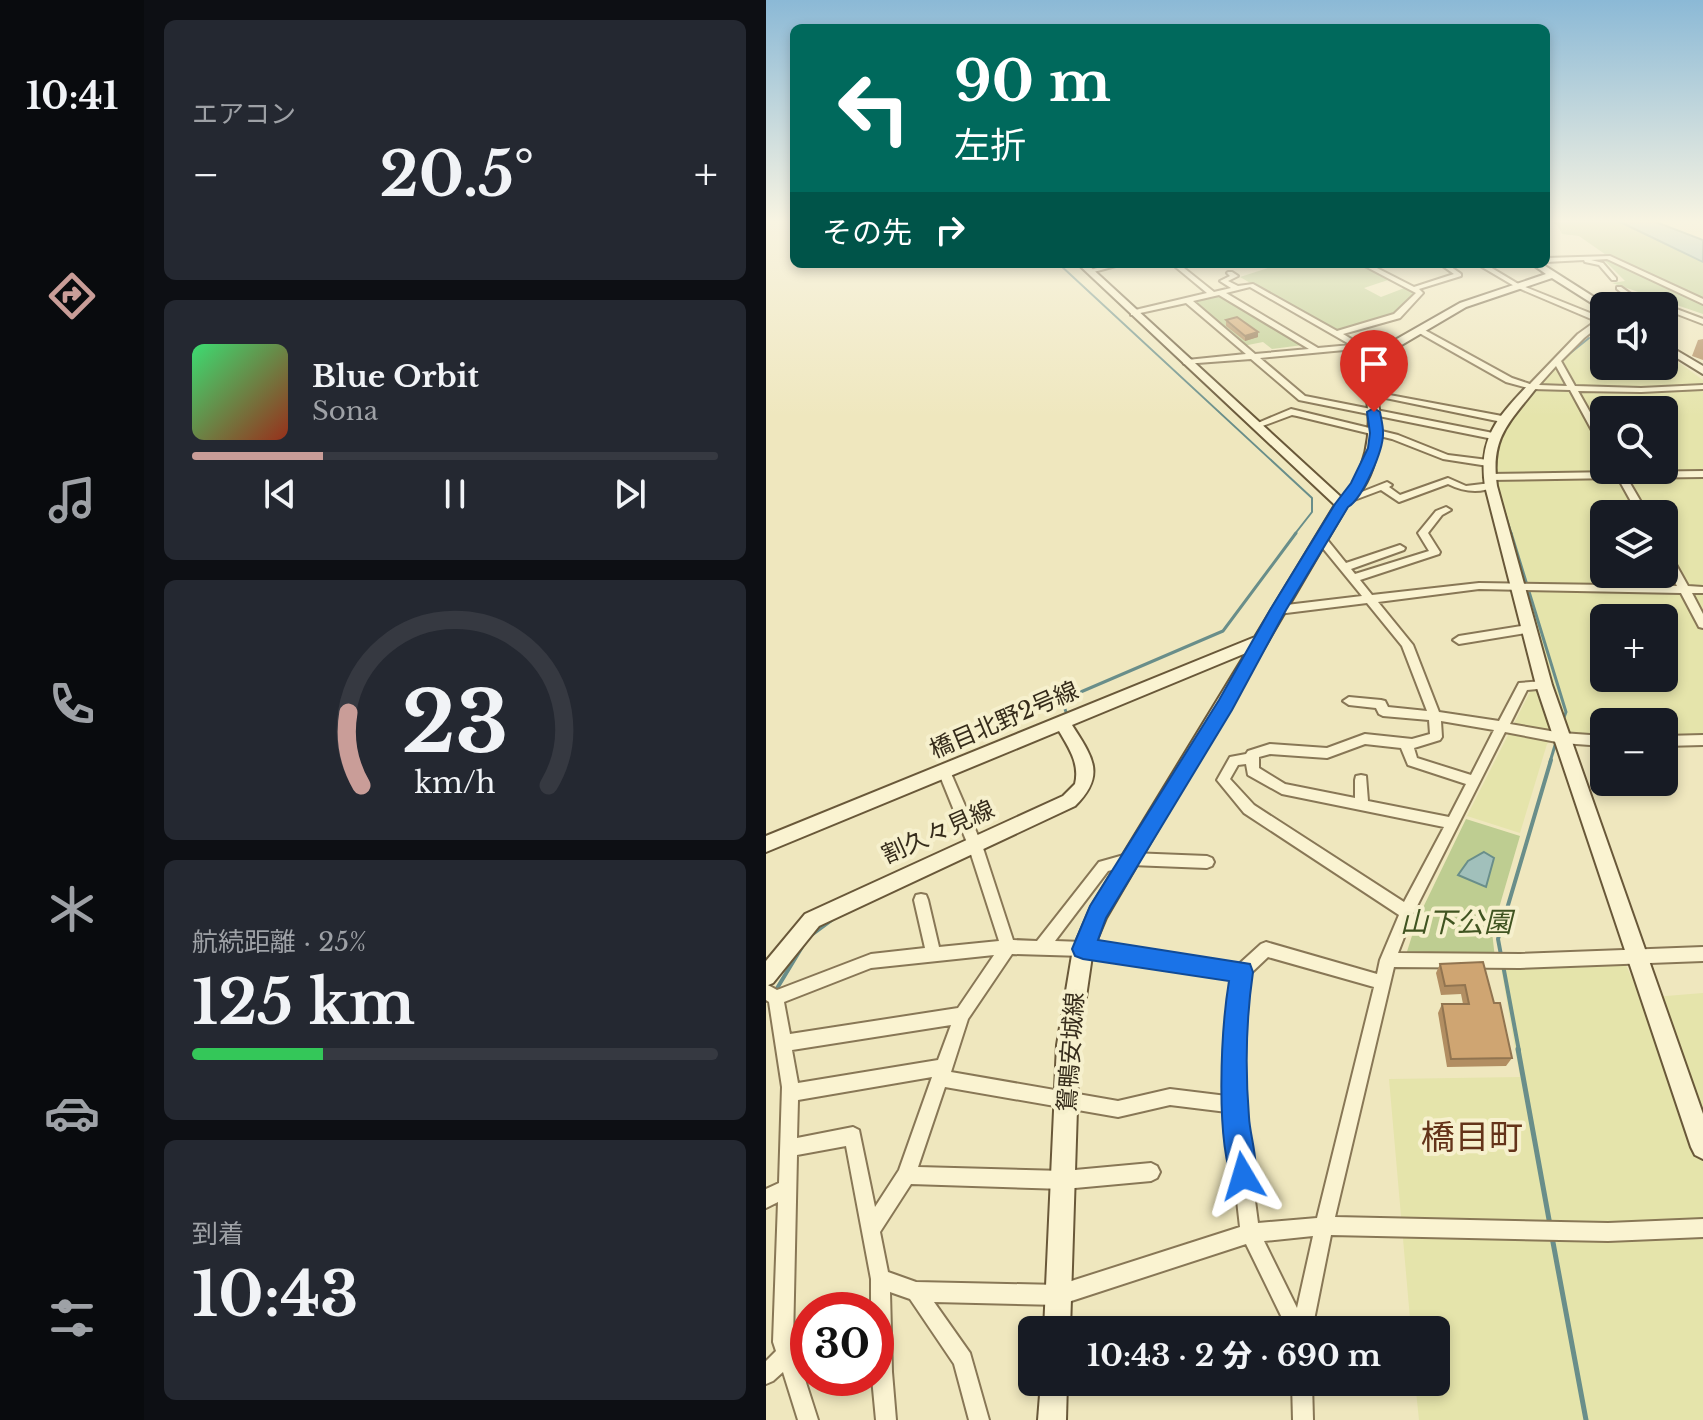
<!DOCTYPE html>
<html lang="ja">
<head>
<meta charset="utf-8">
<style>
  body { margin:0; font-family:"Libre Baskerville","Noto Sans JP",serif; background:#242831; color:#f1f3f6; height:100vh; display:flex; flex-direction:column; font-size:30px; white-space:nowrap }
  * { box-sizing:border-box; margin:0 }
  p { font-size:26px; color:#9ea1a6 }
  .icon { flex:none; width:44px; height:44px; fill:none; stroke:currentColor; stroke-width:2; stroke-linecap:round; stroke-linejoin:round }
  .map { position:relative; flex:1; overflow:hidden }
  .side { display:flex; flex-direction:column; gap:20px; padding:20px; background:#0d0f14; width:622px }
  .side>* { flex:none }
  .guide { position:absolute; left:24px; top:24px; width:760px; height:244px; border-radius:12px; box-shadow:0 4px 12px #0003; background:#00695c; color:#fff; overflow:hidden }
  .buttons { position:absolute; left:824px; top:292px; display:grid; gap:16px }
  .buttons a { display:grid; place-items:center; width:88px; height:88px; border-radius:12px; background:#171b24; box-shadow:0 4px 12px #0003; font-size:40px }
  .speed { position:absolute; left:24px; top:1292px; display:flex; gap:16px; font-size:40px; font-weight:700; text-align:center }
  .speed>* { display:grid; place-content:center; width:104px; height:104px; border-radius:50%; background:#171b24; box-shadow:0 4px 12px #0003; line-height:1 }
  .speed .limit { border:12px solid #d22; background:#fff; color:#111 }
  .pin { position:absolute; display:grid; place-items:center; width:68px; height:68px; color:#fff; margin:-82px -34px; border-radius:50% 50% 50% 0; rotate:-45deg; box-shadow:0 0 8px #0007 }
  .pin .icon { rotate:45deg }
  .me { position:absolute; width:88px; margin:-44px; rotate:353deg; stroke-linejoin:round; filter:drop-shadow(0 0 6px #0008) }
  .turn { display:flex; align-items:center; gap:28px; height:168px; padding:0 32px; font-size:36px }
  .turn .icon { width:104px; height:104px; stroke-width:2.5 }
  .turn b { display:block; font-size:56px; line-height:68px }
  .then { display:flex; align-items:center; height:76px; padding:0 32px; background:#0003; gap:16px; font-size:30px }
  .big { font-size:60px; font-weight:800; line-height:1.1 }
  .side .tile { flex:1; display:flex; flex-direction:column; justify-content:center; gap:12px; min-width:0; padding:0 28px; border-radius:12px; background:#242831 }
  .side .dial { align-items:center; gap:0 }
  .dial svg { height:208px; overflow:visible; fill:none; stroke:#363941; stroke-width:7; stroke-linecap:round; text-anchor:middle }
  .dial text { fill:#f1f3f6; stroke:none }
  .song { display:flex; align-items:center; gap:24px }
  .cover { width:96px; height:96px; border-radius:12px; background:linear-gradient(135deg,hsl(140 70% 55%),hsl(10 70% 35%)) }
  .played { height:8px; border-radius:4px; background:linear-gradient(90deg,#c99d98 25%,#363941 25%) }
  .keys { display:flex; justify-content:space-around; direction:ltr }
  .heat { display:flex; justify-content:space-between; align-items:center; font-size:44px; direction:ltr }
  .charge { height:12px; border-radius:6px; background:linear-gradient(90deg,#34c759 25%,#363941 0) }
  .trip { position:absolute; left:252px; top:1316px; width:432px; height:80px; border-radius:12px; background:#171b24; box-shadow:0 4px 12px #0003; font-weight:800; line-height:80px; text-align:center }
  main { display:flex; flex:1; min-height:0 }
  .tab-bar { display:flex; flex-direction:column; width:144px; justify-content:space-around; align-items:center; background:#090b0e; color:#9ea1a6 }
  .tab-bar .icon { width:56px; height:56px }
  .tab-bar .on { color:#c99d98 }
  .tab-bar b { font-size:36px; color:#f1f3f6 }
  .map>svg:first-child { display:block }
</style>
</head>
<body>
<main>
<nav class="tab-bar">
<b>10:41</b>
<svg class="icon on" aria-label="directions" viewBox="0 0 24 24"><path d="M12 3l9 9-9 9-9-9zM9 14v-3h6M13 9l2 2-2 2"/></svg>
<svg class="icon" aria-label="music" viewBox="0 0 24 24"><path d="M9 18V5l10-2v13"/><circle cx="6" cy="18" r="3"/><circle cx="16" cy="16" r="3"/></svg>
<svg class="icon" aria-label="phone" viewBox="0 0 24 24"><path d="M5 4h4l2 5-3 2q2 4 5 5l2-3 5 2v4C11 20 4 13 5 4z"/></svg>
<svg class="icon" aria-label="climate" viewBox="0 0 24 24"><path d="M12 3v18M4 7l16 10M4 17L20 7"/></svg>
<svg class="icon" aria-label="car" viewBox="0 0 24 24"><path d="M5 17H2v-5l4-1 3-4h7l3 4 3 1v5h-3M9 17h6M6 11h13"/><circle cx="7" cy="17" r="2"/><circle cx="17" cy="17" r="2"/></svg>
<svg class="icon" aria-label="filters" viewBox="0 0 24 24"><path d="M4 7h16M4 17h16"/><circle cx="9" cy="7" r="2"/><circle cx="15" cy="17" r="2"/></svg>
</nav>
<section class="side">
<div class="tile"><p>エアコン</p>
<div class="heat"><a>−</a><b class="big">20.5°</b><a>+</a></div>
</div>
<div class="tile">
<div class="song"><i class="cover"></i><div><b>Blue Orbit</b><p>Sona</p></div></div>
<div class="played"></div>
<div class="keys"><svg class="icon" aria-label="previous" viewBox="0 0 24 24"><path d="M18 5L8 12l10 7zM5 5v14"/></svg><svg class="icon" aria-label="pause" viewBox="0 0 24 24"><path d="M8 5v14M16 5v14"/></svg><svg class="icon" aria-label="next" viewBox="0 0 24 24"><path d="M6 5l10 7-10 7zM19 5v14"/></svg></div>
</div>
<div class="tile dial"><svg viewBox="0 0 100 80">
<path d="M14 69A42 42 0 1 1 86 69"/>
<path d="M14 69A42 42 0 0 1 9 41" stroke="#c99d98"/>
<text x="50" y="56" font-size="32" font-weight="700">23</text>
<text x="50" y="72" font-size="11">km/h</text>
</svg></div>
<div class="tile"><p>航続距離 · 25%</p><b class="big">125 km</b><div class="charge"></div></div>
<div class="tile"><p>到着</p><b class="big">10:43</b></div>
</section>
<div class="map">
<svg width="937" height="1420" viewBox="0 0 937 1420">
  <rect width="100%" height="100%" fill="#efe7be"/>
  <g fill="#e5e4ab" fill-rule="evenodd">
    <path d="M823,338h15v28h60v-14l39,28v357h-39v-15h-60v16l-47,-3 -10,9 -27,89 -53,-17 66,-130 21,-1 -64,-217 11,-38 43,-53zM838,410h60v60h-60zM838,514h60v60h-60zM838,618h60v60h-60z"/>
    <polygon points="858,961 875,998 937,993 937,1420 653,1420 649,1382 670,1382 670,1330 645,1330 623,1079 754,1077 734,962"/>
  </g>
  <g fill="#becd91">
    <polygon points="781,219 848,219 937,262 937,314 846,283 859,281 833,255 843,257 813,236 796,234 792,226"/>
    <polygon points="515,264 595,264 625,279 598,288 615,297 641,287 652,293 629,315 569,332 474,277"/>
    <polygon points="452,293 537,345 506,349 497,342 477,346 423,301"/>
    <polygon points="700,819 754,836 726,932 729,958 638,961 651,920"/>
  </g>
  <g fill="#a1c0bb" stroke="#698e8a" stroke-width="2">
    <polygon points="848,219 882,219 937,240 937,262"/>
    <polygon points="718,852 728,858 720,887 692,875 702,861"/>
  </g>
  <g fill="none" stroke-linecap="round" stroke-linejoin="round">
    <g stroke="#698e8a" stroke-width="2">
      <polyline points="293,264 546,498 546,512 528,535"/>
      <polyline points="792,363 823,338"/>
      <polyline points="734,497 746,535"/>
    </g>
    <g stroke="#698e8a" stroke-width="3">
      <polyline points="745,533 800,712 797,720"/>
      <polyline points="301,715 296,700 457,631 530,533"/>
      <polyline points="784,762 790,742"/>
    </g>
    <g stroke="#698e8a" stroke-width="4">
      <polyline points="44,936 67,919"/>
      <polyline points="735,955 732,939 785,760"/>
      <polyline points="737,965 753,1051"/>
      <polyline points="10,990 39,942"/>
    </g>
    <g stroke="#698e8a" stroke-width="5">
      <polyline points="752,1049 784,1225"/>
      <polyline points="786,1237 820,1420"/>
    </g>
    <defs>
      <g id="street">
        <polygon points="844,256 937,299 937,304 841,259 825,260 837,263 850,278 850,280 846,280 833,265 819,262 818,260 780,262 780,258"/>
        <polygon points="345,264 357,264 324,273 321,271"/>
        <path d="M406,264h7l35,28 17,-4 -11,-7 10,-5 -3,-3 1,-1h4l6,4 -10,5 10,5 15,-2 84,47 57,-17 22,-21 -55,-29h8l45,23 40,-13 -14,-10h7l14,10v2l-42,13 4,4 -23,25 -57,16 20,12 18,3v4l-26,-4 -95,9 45,38 188,37 4,3 -4,3 -194,-39 -48,-41 -67,5 -1,-2 4,-2 59,-6 -60,-51 -55,12v-4l76,-18zM484,287l101,58 -33,3 -92,-55zM453,295l90,54 -54,5 -62,-53z"/>
        <path d="M711,264h8l35,21 80,32 4,-1v6l-20,16 -23,23 14,25 66,2 62,-3v4l-62,3 -63,-1 26,46v11l-3,-1 -31,-57 -38,-1 -26,-7 -92,-52 7,-2 91,50 18,6 48,-50 18,-13 -80,-34zM790,366l11,20 -28,-1z"/>
        <polygon points="851,287 855,287 872,299 881,298 937,319 937,324 898,309 898,306 891,306 879,301 866,306 855,306 866,301 851,289"/>
        <polygon points="602,391 736,416 740,419 736,422 605,395 601,393"/>
        <polygon points="525,409 632,435 682,455 722,460 727,463 722,466 677,459 626,439 531,416 526,415 491,428 487,425"/>
        <polygon points="849,470 857,470 858,472 937,471 937,477 861,478 882,514 872,514 852,478 723,480 718,477 723,474 849,472"/>
        <path d="M682,478l18,8 25,-3 5,3c-16,8 -32,6 -48,-2l-49,18 -18,-12 -32,12 -5,-3 43,-17 5,3 -3,2 11,8z"/>
        <path d="M680,507l5,3 -9,5 -14,18 12,19 -1,2 -79,26 12,15 107,-12 198,3 -13,-25v-12l5,3 19,34 15,1v6h-11l11,21v14l-4,-1 -18,-34 -202,-4 -101,13 35,43 26,67 60,9 20,-38 25,-2 6,4 -2,3 -21,2 -17,34 52,9 42,3v10l-42,-3 -57,-11 -92,182 -15,39 122,1 183,-7v14l-183,7 -126,-1 -59,250 273,6 95,-4v18l-95,4 -277,-6 -19,95h-24l-42,-86 -187,61 -125,-3 36,51 19,67h-20l-15,-56 -44,-65 -20,-7 2,80 4,48h-20l-4,-42h4v-68h-5v-31l-25,-133 -49,9 -4,187 25,78h-20l-15,-48 -10,9 -7,3v-23l10,-10 -3,-9 5,-140 -12,6v-19l13,-6 3,-96 -13,-85 -3,-2v-16l11,6 94,-36 54,-6 -11,-48 2,-5 5,-1 5,1 2,5 11,47 60,-6 -31,-96 -30,-74 1,-4h10l1,4 32,74 31,95 24,1 62,-79 32,-9 76,3 5,2 2,4 -2,4 -5,2 -76,-3 -23,6 -53,70 28,1 156,22 22,-20 5,-2 111,32 3,-14 19,-45 -155,-102 -27,-33 13,-23 16,-3 2,-3 22,-7 57,4 38,-14 47,5 18,-5 -1,-14 -46,-4 -4,-2 -3,-6 -27,-3 -6,-4 6,-4 32,3 4,1 3,6 39,4 -25,-65 -35,-43 -89,11 -5,-4 5,-4 84,-10 -45,-55v-4h8l21,26 54,-18 5,3 -1,2 -53,19 4,5 74,-23 -11,-18 18,-22zM675,721l53,9 -23,45 -54,-17 -3,-10 26,-8 2,-3zM599,744l36,4 7,17 58,19 -17,33 -81,-16 -2,-25 -5,-1 -5,1 -1,4v18l-70,-14 -26,-16v-11l11,-3 57,4zM480,764l2,11 34,19 162,33 -40,75 -150,-97 -24,-26 8,-14zM246,954l71,2 150,22 -7,46 1,72 -57,-7 -52,12 -167,-29 17,-53zM228,955l-36,53 -168,26 -6,-32 87,-34zM502,957l106,30 -57,231 -59,5 -14,-105 -2,-94 7,-49zM185,1025l-13,35 -140,23 -6,-33zM166,1077l-33,93 -24,37 -16,-77 -6,-3 -56,11 1,-38zM179,1087l173,30 52,-12 57,7 13,115 -181,58 -143,-3 -28,-10 -8,-40 31,-48 153,5 87,-8 6,-3 3,-6 -3,-6 -6,-3 -87,8 -146,-4zM547,1236l-16,72 -33,-67z"/>
        <polygon points="762,625 768,629 766,632 693,644 687,640 693,636"/>
        <polygon points="937,735 937,745 898,746 898,736"/>
        <polygon points="526,1382 546,1382 547,1420 527,1420"/>
      </g>
      <g id="secondary">
        <path d="M312,264h9l255,234c24,-27 30,-64 25,-98 -2,-16 -6,-29 0,-44l93,-53 86,-29 -14,-10h10l66,42h-4v4l-3,-1 -49,-31 -86,29 -90,53c-5,15 1,33 3,49 4,32 -5,76 -32,97l-241,412 -13,31 -14,96 -9,285h-26l13,-285 16,-96 18,-42 155,-254 -174,72c21,33 34,50 3,81l-256,120 -46,57 -7,3v-25l39,-47 258,-118 12,-12c5,-20 -6,-36 -16,-53l-293,121v-16l489,-199 80,-132z"/>
        <polygon points="898,343 937,366 937,374 898,350"/>
        <path d="M762,385l9,2c-28,36 -47,50 -40,99l55,199 151,429v45l-8,-4 -4,-8 -155,-462 -51,-199c-7,-48 12,-68 43,-101z"/>
        <polygon points="275,1382 301,1382 300,1420 272,1420"/>
      </g>
    </defs>
    <use href="#street" stroke="#887756" stroke-width="4"/>
    <use href="#secondary" stroke="#695839" stroke-width="4"/>
    <use href="#street" fill="#faf3d1" fill-rule="evenodd"/>
    <use href="#secondary" fill="#faf3d1" fill-rule="evenodd"/>
  </g>
  <g fill="#b28e62">
    <polygon points="460,320 492,332 492,337 479,341 460,326"/>
    <polygon points="937,339 937,360 926,356 932,340"/>
    <polygon points="674,964 728,1003 746,1058 740,1066 681,1067 672,1013 676,1004 697,1004 695,994 675,995 670,973"/>
  </g>
  <polygon fill="#917450" points="492,332 492,337 479,341 479,336"/>
  <g fill="#cfa572" stroke="#917450" stroke-width="2">
    <polygon points="471,317 492,332 479,336 460,320"/>
    <polygon points="717,962 728,1003 734,1003 746,1058 685,1059 676,1004 703,1004 699,985 679,986 674,964"/>
  </g>
  <linearGradient id="sky" x2="0" y2="1"><stop stop-color="#8bb9d6"/><stop offset="0.53" stop-color="#f8f4e2"/><stop offset="1" stop-color="#f8f4e2" stop-opacity="0"/></linearGradient>
  <rect width="937" height="417" fill="url(#sky)"/>
  <path fill="#1a73e8" stroke="#114b97" stroke-width="2" d="M608,408l6,4c1,6 3,13 3,20 1,17 -20,66 -35,75l-62,103 -54,100 -126,208 -8,22 152,24 3,8c-7,48 -8,96 -4,145 1,21 12,48 3,68l-9,4 -9,-4c-19,-45 -13,-155 -5,-204l-146,-22 -8,-3 -3,-7 18,-43 129,-206 51,-90 65,-106 16,-21 17,-35 2,-15 -3,-21z"/>
  <g text-anchor="middle" stroke-width="8" stroke-linejoin="round" paint-order="stroke">
    <g font-size="24" fill="#362c1b" stroke="#f6f0cd">
      <text transform="translate(238 720) rotate(-23)" y="8">橋目北野2号線</text>
      <text transform="translate(172 832) rotate(-24)" y="8">割久々見線</text>
      <text transform="translate(305 1052) rotate(-86)" y="8">鴛鴨安城線</text>
    </g>
    <g font-size="28" font-style="italic" fill="#405421" stroke="#f6f0cd">
      <text x="690" y="932">山下公園</text>
    </g>
    <g font-size="34" fill="#643319" stroke="#f6f0cd">
      <text x="706" y="1149">橋目町</text>
    </g>
  </g>
</svg>
<div class="buttons">
<a><svg class="icon" aria-label="sound" viewBox="0 0 24 24"><path d="M4 9h4l5-4v14l-5-4H4zM17 9q2 3 0 6"/></svg></a>
<a><svg class="icon" aria-label="search" viewBox="0 0 24 24"><circle cx="10" cy="10" r="6"/><path d="M15 15l6 6"/></svg></a>
<a><svg class="icon" aria-label="layers" viewBox="0 0 24 24"><path d="M12 4l9 5-9 5-9-5zM3 14l9 5 9-5"/></svg></a>
<a>+</a>
<a>−</a>
</div>
<div class="speed"><div class="limit">30</div></div>
<div class="pin" style="left:608px;top:412px;background:#d93025"><svg class="icon" aria-label="arrive" viewBox="0 0 24 24"><path d="M6 21V4h12l-3 4 3 4H6"/></svg></div>
<svg class="me" style="left:477px;top:1176px" viewBox="-20 -20 40 40"><path d="M0-17L14 15 0 8-14 15z" fill="#1a73e8" stroke="#fff" stroke-width="4"/></svg>
<div class="trip">10:43 · 2 分 · 690 m</div>
<div class="guide">
<div class="turn"><svg class="icon" aria-label="left" viewBox="0 0 24 24"><path d="M17 20v-9H6M10 6l-5 5 5 5"/></svg><div><b>90 m</b>左折</div></div>
<div class="then">その先<svg class="icon" aria-label="right" viewBox="0 0 24 24"><path d="M7 20v-9h11M14 6l5 5-5 5"/></svg></div>
</div>
</div>
</main>
</body>
</html>
